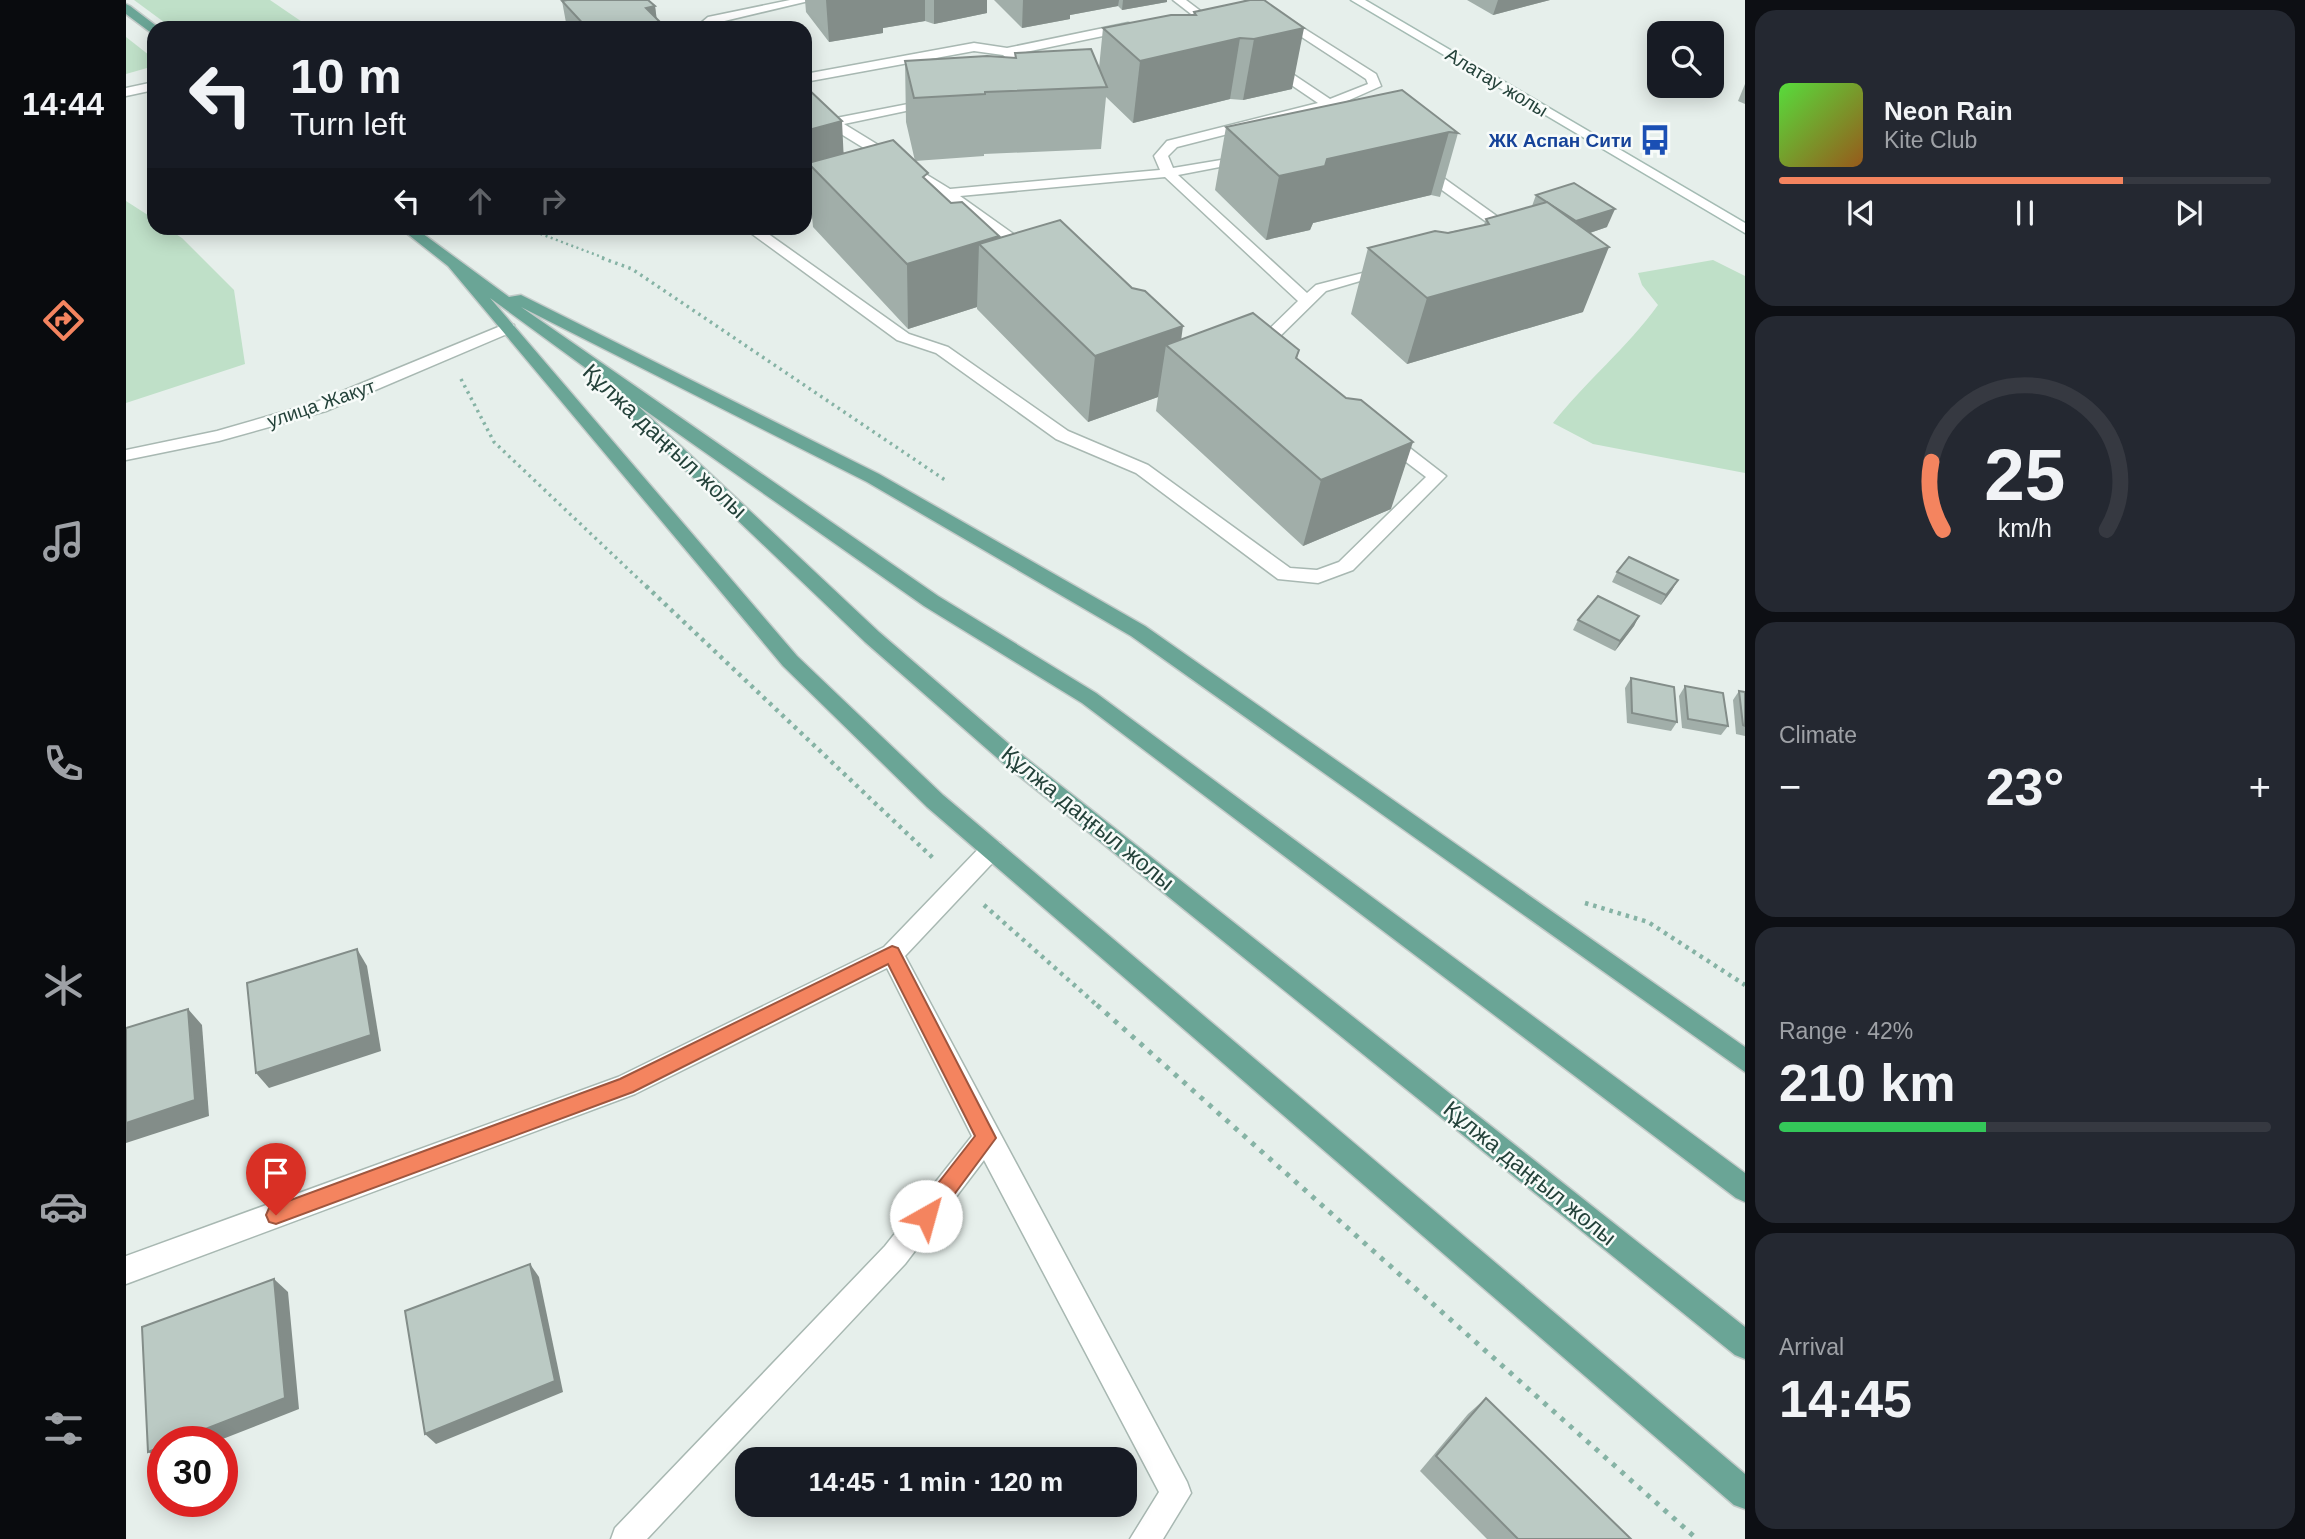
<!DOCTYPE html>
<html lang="en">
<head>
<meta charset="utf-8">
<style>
  body { margin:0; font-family:Arial,sans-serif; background:#242831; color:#f1f3f6; height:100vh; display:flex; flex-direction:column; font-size:26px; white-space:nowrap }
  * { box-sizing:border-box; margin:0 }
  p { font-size:23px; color:#9ea1a6 }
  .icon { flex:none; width:38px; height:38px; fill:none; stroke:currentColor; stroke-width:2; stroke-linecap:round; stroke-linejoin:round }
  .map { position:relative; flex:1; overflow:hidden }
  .side { display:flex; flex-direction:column; gap:10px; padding:10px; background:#0d0f14; width:560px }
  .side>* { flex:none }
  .banner { position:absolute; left:21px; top:21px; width:665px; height:214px; border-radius:21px; box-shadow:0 4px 18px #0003; background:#171b24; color:#f1f3f6; overflow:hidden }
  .tools { position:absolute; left:1521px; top:21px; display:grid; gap:14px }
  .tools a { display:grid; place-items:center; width:77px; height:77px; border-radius:14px; background:#171b24; box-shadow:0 4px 18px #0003; font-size:35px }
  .speed { position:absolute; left:21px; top:1426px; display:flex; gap:14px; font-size:35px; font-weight:700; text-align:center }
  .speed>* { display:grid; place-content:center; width:91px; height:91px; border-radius:50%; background:#171b24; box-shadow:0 4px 18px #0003; line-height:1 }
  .speed .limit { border:10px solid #d22; background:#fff; color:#111 }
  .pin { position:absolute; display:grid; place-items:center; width:60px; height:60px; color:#fff; margin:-72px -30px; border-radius:50% 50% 50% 0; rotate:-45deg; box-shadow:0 0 7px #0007 }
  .pin .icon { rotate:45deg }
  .me { position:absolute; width:77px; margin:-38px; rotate:38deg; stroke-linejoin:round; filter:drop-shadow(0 0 5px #0008) }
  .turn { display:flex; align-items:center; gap:24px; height:147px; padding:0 28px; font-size:32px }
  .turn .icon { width:91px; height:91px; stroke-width:2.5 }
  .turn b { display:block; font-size:49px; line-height:60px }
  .lanes { display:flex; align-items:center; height:66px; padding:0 28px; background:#0003; justify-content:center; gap:35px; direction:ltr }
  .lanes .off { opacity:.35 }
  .big { font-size:52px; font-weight:700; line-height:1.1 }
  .side .card { flex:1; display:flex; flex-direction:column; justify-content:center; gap:10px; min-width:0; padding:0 24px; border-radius:21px; background:#242831 }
  .side .dial { align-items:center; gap:0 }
  .dial svg { height:182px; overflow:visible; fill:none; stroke:#363941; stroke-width:7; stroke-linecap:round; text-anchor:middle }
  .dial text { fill:#f1f3f6; stroke:none }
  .song { display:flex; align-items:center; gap:21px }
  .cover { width:84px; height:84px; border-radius:10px; background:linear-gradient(135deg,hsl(110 70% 55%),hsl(30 70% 35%)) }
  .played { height:7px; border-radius:4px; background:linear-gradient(90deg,#f4845f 70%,#363941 70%) }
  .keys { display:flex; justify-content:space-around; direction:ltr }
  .heat { display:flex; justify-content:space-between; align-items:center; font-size:38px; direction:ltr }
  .charge { height:10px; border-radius:5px; background:linear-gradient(90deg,#34c759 42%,#363941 0) }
  .trip { position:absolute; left:609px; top:1447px; width:402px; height:70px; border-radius:21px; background:#171b24; box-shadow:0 4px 18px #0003; font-weight:700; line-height:70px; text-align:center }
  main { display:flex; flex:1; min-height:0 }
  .menu { display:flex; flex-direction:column; width:126px; justify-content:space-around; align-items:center; background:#090b0e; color:#9ea1a6 }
  .menu .icon { width:49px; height:49px }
  .menu .on { color:#f4845f }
  .menu b { font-size:32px; color:#f1f3f6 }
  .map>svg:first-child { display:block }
</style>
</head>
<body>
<main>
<nav class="menu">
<b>14:44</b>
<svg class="icon on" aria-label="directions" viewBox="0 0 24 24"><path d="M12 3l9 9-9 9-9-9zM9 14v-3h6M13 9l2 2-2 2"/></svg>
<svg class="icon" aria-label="music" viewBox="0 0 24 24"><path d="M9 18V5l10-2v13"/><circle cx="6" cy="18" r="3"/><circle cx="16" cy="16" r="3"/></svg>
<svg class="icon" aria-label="phone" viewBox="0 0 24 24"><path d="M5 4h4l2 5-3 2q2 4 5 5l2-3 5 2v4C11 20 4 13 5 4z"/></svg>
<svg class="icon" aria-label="climate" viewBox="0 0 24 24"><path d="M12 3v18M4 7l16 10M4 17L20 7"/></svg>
<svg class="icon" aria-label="car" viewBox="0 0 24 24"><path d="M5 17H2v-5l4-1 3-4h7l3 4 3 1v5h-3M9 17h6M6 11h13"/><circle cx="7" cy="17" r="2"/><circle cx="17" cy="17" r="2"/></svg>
<svg class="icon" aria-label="filters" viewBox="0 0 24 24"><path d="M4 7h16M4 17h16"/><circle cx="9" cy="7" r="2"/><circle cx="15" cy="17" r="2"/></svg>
</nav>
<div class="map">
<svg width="1619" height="1539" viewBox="0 0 1619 1539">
  <rect width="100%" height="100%" fill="#e6efeb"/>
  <g fill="#bfe0c8">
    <polygon points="8,0 144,0 185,28 46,28"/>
    <polygon points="0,37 28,59 28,66 0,74"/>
    <polygon points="0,201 28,219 28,228 40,228 56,238 108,290 119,364 0,403"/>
    <path d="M1587,260l32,16v197l-152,-29 -40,-21c33,-42 74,-75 105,-118l-16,-20 -4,-12z"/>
  </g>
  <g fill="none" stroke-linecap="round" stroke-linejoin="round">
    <defs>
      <g id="service">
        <polygon points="664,0 687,0 590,23 583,28 569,28 582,17"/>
        <polygon points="1047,0 1060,0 1097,28 1087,31"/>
        <polygon points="1119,0 1133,0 1250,74 1255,86 1212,105 1232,118 1232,124 1222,124 1200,109 1051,147 1042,156 1047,168 1125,155 1125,161 1052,175 1181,293 1190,285 1256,268 1266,268 1268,271 1200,291 1142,348 1136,350 1128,345 1130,342 1172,301 1039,177 834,196 907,248 909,251 902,255 816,196 702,126 679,101 679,89 710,118 813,98 813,104 718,124 824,189 1034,170 1028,156 1041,141 1192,103 1139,67 1139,61 1147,61 1204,99 1242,84 1240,79"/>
        <polygon points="1002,23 1006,24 1006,30 890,54 914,78 908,82 877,55 848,51 679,82 679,74 848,43 881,48"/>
        <polygon points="1288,164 1298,164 1379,222 1386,232 1381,241 1371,241 1369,228 1288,170"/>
        <polygon points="618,228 634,228 783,334 822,347 942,431 1022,465 1164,568 1191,570 1213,562 1300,477 1255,443 1253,439 1255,435 1267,435 1320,476 1227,570 1192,583 1152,579 1010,473 930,439 810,353 771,340"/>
      </g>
      <g id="minor">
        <polygon points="28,82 28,90 0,96 0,88"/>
        <polygon points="866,840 874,843 877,849 874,855 779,956 1061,1482 1065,1493 1037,1539 1004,1539 1033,1492 858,1160 779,1264 521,1539 485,1539 489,1528 759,1246 846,1136 761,968 509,1094 0,1284 0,1256 492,1077 758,947 858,843"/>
      </g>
      <polygon id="tertiary" points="382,323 388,325 388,331 200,411 93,441 0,460 0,450 91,431 188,403"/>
      <polygon id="secondary" points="1225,0 1239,0 1619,223 1619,233"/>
      <g id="primary">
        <polygon points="0,4 4,6 33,28 28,28 28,33 24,32 0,14"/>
        <polygon points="274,228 289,228 383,297 395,295 753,474 1019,626 1619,1047 1619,1072 1005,636 741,482 395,307 812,596 970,693 1619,1173 1619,1202 1610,1198 956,703 798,606 510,404 753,632 891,751 1619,1327 1619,1359 1609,1355 877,763 739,642 488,402 488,394 494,393 364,298 671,656 817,795 1619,1474 1619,1509 1608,1505 801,807 657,666 322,266"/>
      </g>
    </defs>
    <use href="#service" stroke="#a8b8b2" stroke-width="3"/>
    <use href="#minor" stroke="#a8b8b2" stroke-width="3"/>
    <use href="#tertiary" stroke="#a8b8b2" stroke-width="3"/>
    <use href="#secondary" stroke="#a4bbb3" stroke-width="3"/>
    <use href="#primary" stroke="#c2cac8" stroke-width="3"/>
    <polyline stroke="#86b3a5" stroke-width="2.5" stroke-dasharray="2 3.5" stroke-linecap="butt" points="399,228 481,259"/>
    <g stroke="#86b3a5" stroke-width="3.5" stroke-dasharray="2.5 4.5" stroke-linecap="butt">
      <polyline points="476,258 506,269 822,482"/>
      <polyline points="335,379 368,442 522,588"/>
    </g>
    <g stroke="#86b3a5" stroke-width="4.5" stroke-dasharray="3.5 5" stroke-linecap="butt">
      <polyline points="520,586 808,859"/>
      <polyline points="1459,903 1522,922 1619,985"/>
      <polyline points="858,905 973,1007"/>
    </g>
    <polyline stroke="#86b3a5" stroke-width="5" stroke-dasharray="4.5 7" stroke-linecap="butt" points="971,1005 1571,1539"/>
    <use href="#service" fill="#fff" fill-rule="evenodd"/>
    <use href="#minor" fill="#fff" fill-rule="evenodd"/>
    <use href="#tertiary" fill="#fff" fill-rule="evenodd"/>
    <use href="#secondary" fill="#fff" fill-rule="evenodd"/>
    <use href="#primary" fill="#6aa596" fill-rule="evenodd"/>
  </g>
  <g fill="#a1aea9">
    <polygon points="679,0 861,0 861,13 808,24 799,21 757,28 757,33 703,42 680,12"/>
    <polygon points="868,0 1041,0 1041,2 996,10 992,6 944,15 944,19 896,28"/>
    <polygon points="1124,0 1166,89 1117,100 1104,99 1007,123 980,97 975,149 858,154 858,156 789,161 780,122 779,61 889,58 889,53 973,68 977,28 1067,15 1068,12"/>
    <polygon points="1341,0 1424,0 1367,15"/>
    <polygon points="436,1 529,6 530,18 540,28 441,28"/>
    <polygon points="1619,84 1619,104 1612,101"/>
    <polygon points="679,87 718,153 802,181 825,203 873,238 1055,339 1173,350 1171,359 1265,509 1177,546 1030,411 1032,397 962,422 851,309 851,307 782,329 687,227 684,194 679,196"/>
    <polygon points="1276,90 1332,133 1314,197 1305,195 1187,223 1184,230 1140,240 1089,190 1100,127"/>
    <polygon points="1410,195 1481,227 1464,233 1457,312 1281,364 1225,314 1242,248 1358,225 1360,219 1406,206"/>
    <polygon points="1491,572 1552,580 1546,590 1535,605 1486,582"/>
    <polygon points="1513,616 1508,626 1489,651 1447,630 1452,620"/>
    <polygon points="1505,678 1551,722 1545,731 1501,723 1499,688"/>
    <polygon points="1559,686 1602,726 1595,735 1556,728 1553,696"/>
    <polygon points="1613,691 1619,692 1619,736 1610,734 1607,700"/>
    <polygon points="1360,1398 1505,1539 1361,1539 1294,1471 1342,1414"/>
  </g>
  <g fill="#838d89">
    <polygon points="700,0 799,0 799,21 757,28 757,33 703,42"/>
    <polygon points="808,0 861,0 861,13 808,24"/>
    <polygon points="897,0 993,0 992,6 944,15 944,19 896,28"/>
    <polygon points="997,0 1041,0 1041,2 996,10"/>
    <polygon points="1372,0 1424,0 1367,15"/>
    <polygon points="529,6 532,28 520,8"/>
    <polygon points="1178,28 1166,89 1117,100 1128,39"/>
    <polygon points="1114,38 1104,99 1007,123 1014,61"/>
    <polygon points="716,121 719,184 682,163 684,194 679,196 679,131"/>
    <polygon points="1323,132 1305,195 1187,223 1184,230 1140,240 1153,176 1201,159"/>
    <polygon points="1489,209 1481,227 1443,240 1450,221"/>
    <polygon points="873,236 872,262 853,244 851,307 782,329 781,264"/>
    <polygon points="1483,247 1457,312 1281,364 1301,298"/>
    <polygon points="1057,326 1053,356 1040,345 1032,397 962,422 969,356"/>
    <polygon points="1287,442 1265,509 1177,546 1195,480"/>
    <polygon points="1552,580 1546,590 1535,605 1540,595"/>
    <polygon points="1513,616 1508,626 1489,651 1494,641"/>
    <polygon points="231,949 241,966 255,1051 143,1088 130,1073"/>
    <polygon points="62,1009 76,1025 83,1116 0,1143 0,1123"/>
    <polygon points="404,1264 413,1277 437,1392 310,1444 299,1434"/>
    <polygon points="148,1279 162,1292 173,1409 89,1442 46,1442"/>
    <polygon points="37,1446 37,1460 22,1452"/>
  </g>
  <g fill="#bbcac4" stroke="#838d89" stroke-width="2">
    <polygon points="441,0 522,0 529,6 520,8 540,28 461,28 436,1"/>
    <polygon points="1124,0 1138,0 1178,28 1128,39 1114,38 1014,61 977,28 1045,15 1070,15 1068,12"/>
    <polygon points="965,49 981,87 859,92 859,94 788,98 779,61 861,56 890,58 889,53"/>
    <polygon points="679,87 680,87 716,121 679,131"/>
    <polygon points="1276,90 1332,133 1323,132 1201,159 1199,166 1153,176 1100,127"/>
    <polygon points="767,140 802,173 797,177 825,203 836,202 873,236 781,264 682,163"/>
    <polygon points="1448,183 1489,209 1450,221 1410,195"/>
    <polygon points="1421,202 1483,247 1301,298 1242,248 1309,231 1322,233 1363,224 1360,219"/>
    <polygon points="934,220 1006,288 1019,291 1057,326 969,356 853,244"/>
    <polygon points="1127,313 1173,350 1170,358 1220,398 1235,400 1287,442 1195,480 1040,345"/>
    <polygon points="1503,557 1552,580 1540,595 1491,572"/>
    <polygon points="1472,596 1513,616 1494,641 1452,620"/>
    <polygon points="1505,678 1548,687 1551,722 1506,713"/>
    <polygon points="1559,686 1597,693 1602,726 1562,719"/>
    <polygon points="1613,691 1619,692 1619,726 1617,725"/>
    <polygon points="231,949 245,1035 130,1073 121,983"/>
    <polygon points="62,1009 69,1100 0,1123 0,1028"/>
    <polygon points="404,1264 429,1381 299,1434 279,1311"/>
    <polygon points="148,1279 159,1398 46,1442 37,1442 37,1446 22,1452 16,1327"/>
    <polygon points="1360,1398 1505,1539 1392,1539 1310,1456"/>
  </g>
  <polygon fill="#f4845f" stroke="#9f563e" stroke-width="2" points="766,946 772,948 870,1138 807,1223 800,1226 792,1223 790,1216 792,1209 849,1136 762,964 507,1092 150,1224 143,1222 140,1215 143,1208 494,1079"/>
  <defs>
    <symbol id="bus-bare" viewBox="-9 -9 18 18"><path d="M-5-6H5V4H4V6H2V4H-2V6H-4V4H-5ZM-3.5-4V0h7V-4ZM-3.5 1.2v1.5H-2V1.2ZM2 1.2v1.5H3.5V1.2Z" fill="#1a4fb4" stroke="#f7fbf9" stroke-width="2.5" paint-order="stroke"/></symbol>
  </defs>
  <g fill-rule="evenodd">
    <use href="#bus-bare" x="1507" y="118" width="44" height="44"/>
  </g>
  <g text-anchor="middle" stroke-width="5" stroke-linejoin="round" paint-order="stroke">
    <g font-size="19" fill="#24423a" stroke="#f7fbf9">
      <text transform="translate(1371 82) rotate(31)" y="7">Алатау жолы</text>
      <text transform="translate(195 403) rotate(-19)" y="7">улица Жакут</text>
    </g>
    <g font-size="19" font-weight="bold" fill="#164399" stroke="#f7fbf9" text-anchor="end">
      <text x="1506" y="147">ЖК Аспан Сити</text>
    </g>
    <g font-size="23" fill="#24423a" stroke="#f7fbf9">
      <text transform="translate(539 441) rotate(43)" y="8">Құлжа даңғыл жолы</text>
      <text transform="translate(962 818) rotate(39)" y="8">Құлжа даңғыл жолы</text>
      <text transform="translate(1404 1173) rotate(39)" y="8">Құлжа даңғыл жолы</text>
    </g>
  </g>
</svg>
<div class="tools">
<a><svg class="icon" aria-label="search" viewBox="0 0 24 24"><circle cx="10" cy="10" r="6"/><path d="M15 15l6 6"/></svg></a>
</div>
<div class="speed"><div class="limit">30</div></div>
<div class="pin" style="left:150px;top:1215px;background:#d93025"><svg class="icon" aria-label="arrive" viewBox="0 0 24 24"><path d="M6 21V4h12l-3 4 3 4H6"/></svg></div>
<svg class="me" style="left:800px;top:1216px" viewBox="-20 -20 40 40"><circle r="19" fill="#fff"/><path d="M0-13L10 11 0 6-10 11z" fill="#f4845f"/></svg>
<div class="trip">14:45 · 1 min · 120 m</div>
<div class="banner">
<div class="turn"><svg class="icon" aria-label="left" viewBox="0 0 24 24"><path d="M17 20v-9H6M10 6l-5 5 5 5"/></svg><div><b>10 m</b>Turn left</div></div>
<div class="lanes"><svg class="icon" aria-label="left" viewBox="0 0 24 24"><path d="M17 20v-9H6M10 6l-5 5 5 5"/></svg><svg class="icon off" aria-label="ahead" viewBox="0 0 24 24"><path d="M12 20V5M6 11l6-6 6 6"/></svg><svg class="icon off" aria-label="right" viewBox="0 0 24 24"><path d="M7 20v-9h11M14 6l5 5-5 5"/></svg></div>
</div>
</div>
<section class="side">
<div class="card">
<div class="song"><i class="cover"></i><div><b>Neon Rain</b><p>Kite Club</p></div></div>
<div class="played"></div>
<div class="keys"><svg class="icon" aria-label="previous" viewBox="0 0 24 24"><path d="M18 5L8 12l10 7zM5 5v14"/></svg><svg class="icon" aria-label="pause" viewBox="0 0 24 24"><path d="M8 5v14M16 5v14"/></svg><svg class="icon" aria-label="next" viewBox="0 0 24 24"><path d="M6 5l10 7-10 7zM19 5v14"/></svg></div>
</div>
<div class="card dial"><svg viewBox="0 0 100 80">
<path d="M14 69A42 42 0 1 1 86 69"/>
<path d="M14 69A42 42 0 0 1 9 39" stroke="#f4845f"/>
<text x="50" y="56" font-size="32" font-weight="700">25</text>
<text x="50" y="72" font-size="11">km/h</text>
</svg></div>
<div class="card"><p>Climate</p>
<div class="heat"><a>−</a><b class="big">23°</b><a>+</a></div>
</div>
<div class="card"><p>Range · 42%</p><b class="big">210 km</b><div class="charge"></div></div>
<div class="card"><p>Arrival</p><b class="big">14:45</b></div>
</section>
</main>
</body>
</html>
